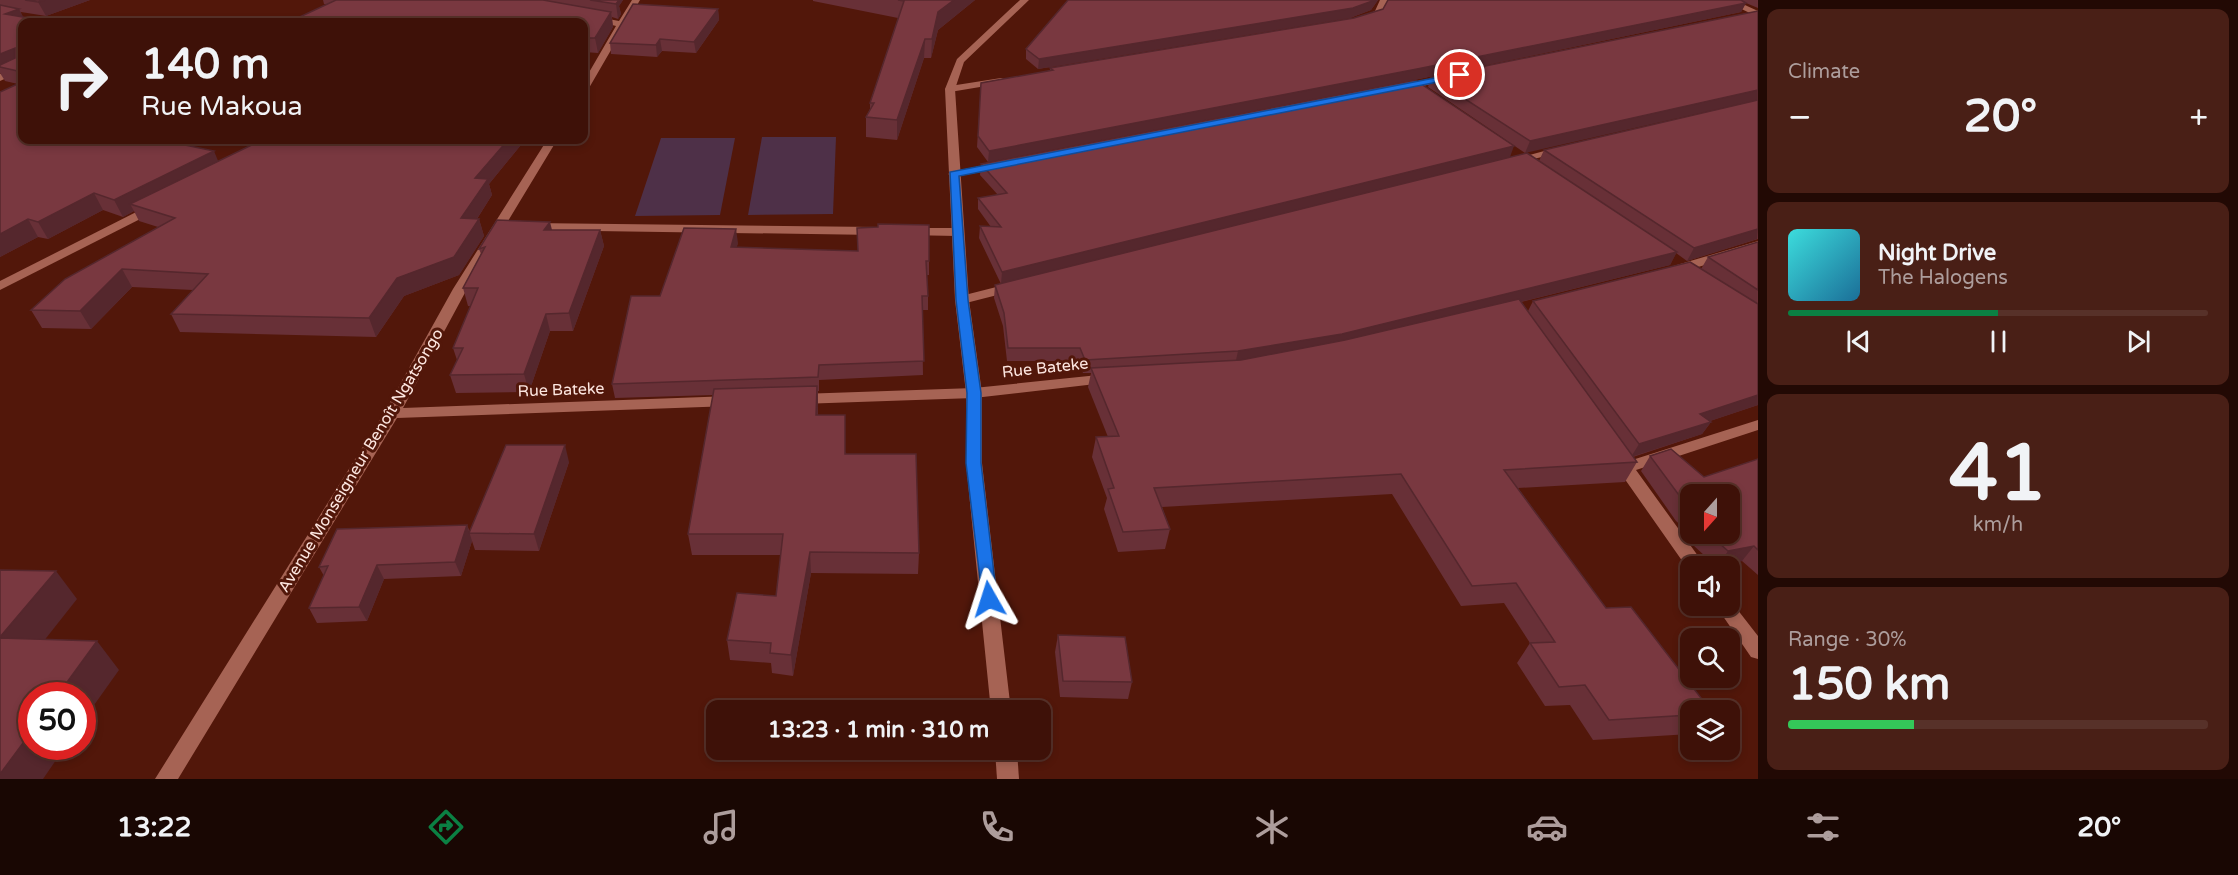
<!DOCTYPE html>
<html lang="en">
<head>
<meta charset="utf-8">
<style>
  body { margin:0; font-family:"Varela Round",sans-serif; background:#491f16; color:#f1f3f6; height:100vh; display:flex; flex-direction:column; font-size:22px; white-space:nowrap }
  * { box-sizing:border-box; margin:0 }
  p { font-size:20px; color:#ad9d9c }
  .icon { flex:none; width:33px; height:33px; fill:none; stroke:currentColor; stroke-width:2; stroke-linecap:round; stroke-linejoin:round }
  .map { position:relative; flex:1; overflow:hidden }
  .sheet { display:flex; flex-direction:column; gap:9px; padding:9px; background:#220904; width:480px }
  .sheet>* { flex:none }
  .top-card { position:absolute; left:18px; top:18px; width:570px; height:126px; border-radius:12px; box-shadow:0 3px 9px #0003,0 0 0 2px #573129; background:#3e1108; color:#f1f3f6; overflow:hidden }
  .needle { width:39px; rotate:201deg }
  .controls { position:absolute; left:1680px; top:484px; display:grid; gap:12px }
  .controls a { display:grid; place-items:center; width:60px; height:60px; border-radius:12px; background:#3e1108; box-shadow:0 3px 9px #0003,0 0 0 2px #573129; font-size:30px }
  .speed { position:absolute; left:18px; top:682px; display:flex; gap:12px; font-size:30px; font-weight:700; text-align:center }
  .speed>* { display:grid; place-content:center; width:78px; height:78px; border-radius:50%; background:#3e1108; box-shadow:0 3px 9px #0003,0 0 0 2px #573129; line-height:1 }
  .speed .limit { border:9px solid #d22; background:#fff; color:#111 }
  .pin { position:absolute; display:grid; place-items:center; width:51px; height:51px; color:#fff; margin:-26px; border:3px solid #fff; border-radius:50%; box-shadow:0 2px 6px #0007 }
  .me { position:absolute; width:66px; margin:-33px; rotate:354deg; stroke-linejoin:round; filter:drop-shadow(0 0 4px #0008) }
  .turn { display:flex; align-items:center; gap:21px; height:126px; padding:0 24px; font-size:27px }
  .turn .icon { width:78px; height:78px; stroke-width:2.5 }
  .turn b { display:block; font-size:42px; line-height:51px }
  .big { font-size:45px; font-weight:800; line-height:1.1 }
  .sheet .widget { flex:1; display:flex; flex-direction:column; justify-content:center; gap:9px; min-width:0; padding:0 21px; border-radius:12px; background:#491f16 }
  .sheet .dial { align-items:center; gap:0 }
  .dial b { font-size:78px; line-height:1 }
  .song { display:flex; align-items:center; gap:18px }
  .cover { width:72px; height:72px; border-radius:9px; background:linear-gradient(135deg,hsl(180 70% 55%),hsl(200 70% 35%)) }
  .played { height:6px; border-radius:3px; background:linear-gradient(90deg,#0b8043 50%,#573129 50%) }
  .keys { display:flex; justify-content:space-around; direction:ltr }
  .heat { display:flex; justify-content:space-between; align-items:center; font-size:33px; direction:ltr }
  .charge { height:9px; border-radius:4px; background:linear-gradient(90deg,#34c759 30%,#573129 0) }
  .trip { position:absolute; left:706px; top:700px; width:345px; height:60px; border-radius:12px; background:#3e1108; box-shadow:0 3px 9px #0003,0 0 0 2px #573129; font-weight:800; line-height:60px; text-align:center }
  .tab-bar { display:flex; height:96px; justify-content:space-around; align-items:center; background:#190703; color:#ad9d9c }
  .tab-bar .icon { width:42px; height:42px }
  .tab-bar .active { color:#0b8043 }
  .tab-bar b { font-size:27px; color:#f1f3f6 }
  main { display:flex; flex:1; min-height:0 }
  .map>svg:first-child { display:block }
</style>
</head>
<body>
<main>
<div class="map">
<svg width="1758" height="779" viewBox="0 0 1758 779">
  <rect width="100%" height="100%" fill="#52170a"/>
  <g fill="#4e3048">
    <polygon points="762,137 836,137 833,214 748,215"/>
    <polygon points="661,138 735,138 720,215 635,216"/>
  </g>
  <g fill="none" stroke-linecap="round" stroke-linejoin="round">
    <g fill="#a66354" fill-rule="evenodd">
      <polygon points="632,0 640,0 589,88 584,91 584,81 616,26 589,19 593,16 619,21"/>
      <path d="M1380,0h8c-4,13 -12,22 -26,21v-4l13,-6z"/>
      <polygon points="1723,0 1734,0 1758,11 1758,17"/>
      <polygon points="22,65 22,71 0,81 0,74"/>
      <polygon points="1449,75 1454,78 1452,80 1402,90 1397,87"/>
      <polygon points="1001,78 1004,79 1004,83 950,92 945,89 950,86"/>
      <polygon points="547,140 557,140 467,289 403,408 731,396 739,401 731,406 397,418 178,779 155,779 384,413 453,289"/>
      <polygon points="1559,147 1563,148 1563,152 1513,164 1507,161"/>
      <polygon points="998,163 1002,164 1002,168 954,177 948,174 954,171"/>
      <polygon points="154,203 158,204 158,210 0,290 0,281"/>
      <polygon points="531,223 876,227 882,231 876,235 527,230 527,224"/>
      <polygon points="909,228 957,228 963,232 957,236 905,235 903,232"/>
      <polygon points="1758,241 1758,249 1675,274 1669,270 1670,267"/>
      <polygon points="1012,283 1017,284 1019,287 1017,290 962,304 955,300 957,297"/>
      <polygon points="1108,374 1115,379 1113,382 974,398 800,404 792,399 800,394 974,388"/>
      <path d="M1758,420v10l-122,40 70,97h-16v5l-80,-114 2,-4c9,-2 12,0 17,7z"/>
      <polygon points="1730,600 1758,636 1758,659 1751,657 1716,606 1730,606"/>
    </g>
    <g fill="#a66354" fill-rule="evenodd">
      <polygon points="1020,0 1029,0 964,62 955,89 969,300 982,393 982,463 1011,711 991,711 966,463 966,393 955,300 945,89 957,59"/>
      <polygon points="995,750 1017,750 1019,779 997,779"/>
    </g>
  </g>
  <g fill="#683037" fill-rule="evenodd">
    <polygon points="0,0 90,0 46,16 21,12 22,22 22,140 177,140 172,142 218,161 262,140 525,140 489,184 492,195 477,219 479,219 484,236 459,275 404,296 376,337 180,332 171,314 193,290 132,287 91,329 42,328 31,310 158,227 139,221 134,211 123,217 103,210 48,239 38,237 0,257 18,84 5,81 0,73"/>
    <polygon points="323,0 623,0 619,6 621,14 618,19 612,17 613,27 598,53 584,52 584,22 327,4 324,4"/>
    <polygon points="813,0 975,0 938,30 931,58 924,58 897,140 866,137 866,117 870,109 870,103 898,18 813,1"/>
    <polygon points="1068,0 1378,0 1371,10 1350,18 1038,69 1026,59 1026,49"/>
    <polygon points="1388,0 1758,0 1758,8 1746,3 1741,12 1414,80 988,162 977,147 981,83 1050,71 1050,68 1354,18 1383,9"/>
    <polygon points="718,9 719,20 696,53 662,51 657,57 611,54 610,43"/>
    <polygon points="1758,11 1525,153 1428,87 1431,77"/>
    <polygon points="1758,100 1758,239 1687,261 1676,253 1670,265 1521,302 1528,311 1533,301 1711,276 1701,269 1708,257 1758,242 1758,405 1710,421 1711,422 1702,434 1633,457 1637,462 1625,482 1518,488 1606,608 1690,711 1690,734 1593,740 1570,705 1545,706 1517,663 1530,643 1504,603 1461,606 1392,494 1162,507 1170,529 1165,549 1118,552 1104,509 1107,498 1092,457 1096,437 1108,437 1088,387 1091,373 1083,373 1078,361 1007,361 1003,326 994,298 995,285 1001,284 979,238 980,226 991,227 978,209 978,198 998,195 980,175 981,164 1510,157 1539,161 1544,150"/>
    <polygon points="552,230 600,230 604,246 573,331 550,331 529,392 456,393 450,375 457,360 453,348 471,306 468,306 463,288 481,254 479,249"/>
    <polygon points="738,243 736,248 929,261 929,275 927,275 928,296 928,310 922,310 923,375 819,380 819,391 818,391 818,415 919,553 918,574 811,573 793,676 772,673 771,663 730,660 727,640 776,596 781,555 692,555 688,534 713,395 615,398 612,384 660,296"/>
    <path d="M1650,456l54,21 54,-18v116l-16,-14 -25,6 -24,-22 -9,-13 2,-2 -10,-9 -35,-50zM1690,495l40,39h-40z"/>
    <polygon points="569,462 539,551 475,550 472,541 461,576 384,579 367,621 317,623 309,608 324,576 319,567 467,525 470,532"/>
    <polygon points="1058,635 1132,682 1128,699 1060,697 1055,652"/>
  </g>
  <g fill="#55272d">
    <polygon points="45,0 90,0 46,16 38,2"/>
    <polygon points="612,0 623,0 619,6 621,14 618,19 616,4"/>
    <polygon points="954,0 975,0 938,30 931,58 932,39 938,12"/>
    <polygon points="1375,0 1378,0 1371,10 1350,18 1038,69 1039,59"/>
    <polygon points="1746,3 1741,12 1414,80 988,162 989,151"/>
    <polygon points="19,9 26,22 5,14"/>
    <polygon points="718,9 719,20 696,53 694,42"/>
    <polygon points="611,12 613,27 598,53 595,38"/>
    <polygon points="660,39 662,51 657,57 656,45"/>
    <polygon points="925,39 924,58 897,140 897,120"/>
    <polygon points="15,48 22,62 0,67 0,54"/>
    <polygon points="1758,90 1758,100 1525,153 1530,141"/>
    <polygon points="147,140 177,140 153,152"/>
    <polygon points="508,140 525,140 489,184 492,195 466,236 461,218 475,178"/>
    <polygon points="1514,146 1510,157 1001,284 1002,272"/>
    <polygon points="214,151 221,168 130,204 134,211 123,217 114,200"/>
    <polygon points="94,193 103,210 48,239 38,222"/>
    <polygon points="28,219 38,237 0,257 0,234"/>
    <polygon points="479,219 484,236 459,275 404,296 376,337 369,318 397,278"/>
    <polygon points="550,222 554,238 544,230"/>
    <polygon points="736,229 738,243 733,261 731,247"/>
    <polygon points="1758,229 1757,239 1687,261 1694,248"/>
    <polygon points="600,230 604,246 573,331 569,313"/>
    <polygon points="1677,252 1670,265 1338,347 1235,365 1238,351"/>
    <polygon points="122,269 132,287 91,329 80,311"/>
    <polygon points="546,314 550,331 529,392 524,374"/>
    <polygon points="817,386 818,406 817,435 816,415"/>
    <polygon points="1758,395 1758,405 1692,427 1700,414"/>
    <polygon points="1711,422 1702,434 1631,457 1639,444"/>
    <polygon points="565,445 569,462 539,551 534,534"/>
    <polygon points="467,525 472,541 461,576 455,562"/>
    <polygon points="1754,546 1742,561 1717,567 1728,551"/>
    <polygon points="810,552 811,573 793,676 791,655"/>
    <polygon points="377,565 384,579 367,621 359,607"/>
    <polygon points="56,571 77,599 24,666 0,637"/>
    <polygon points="97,641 119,670 82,722 82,696 57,696"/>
    <polygon points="32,731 32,747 65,747 43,779 0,779 0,774"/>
  </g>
  <g fill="#793840" stroke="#55272d" stroke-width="1.5">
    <polygon points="25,0 45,0 38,2"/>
    <polygon points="336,0 543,0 611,12 595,38 584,38 584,22 289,22"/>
    <polygon points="590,0 619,0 616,4"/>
    <polygon points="898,0 954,0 938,12 932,39 925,39 897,120 866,117 874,103 870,103 904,1"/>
    <polygon points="1068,0 1375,0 1353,8 1039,59 1026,49"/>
    <polygon points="1388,0 1741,0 1746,3 1417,69 989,151 978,136 981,83 1053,70 1050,68 1354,18 1383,9"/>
    <polygon points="633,4 718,9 694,42 660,39 656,45 610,43"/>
    <polygon points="0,5 19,9 5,14 52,22 22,22 22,72 0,67 0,65 15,58 15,48 0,54"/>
    <polygon points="1758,11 1758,90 1530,141 1431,77"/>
    <polygon points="1415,80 1514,146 1002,272 980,226 1001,227 978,198 1007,193 981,164"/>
    <polygon points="22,82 22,140 161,140 214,151 114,200 94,193 38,222 28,219 0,234 0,92"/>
    <polygon points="1758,100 1758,229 1694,248 1544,150"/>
    <polygon points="262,140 508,140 475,178 488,179 461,218 479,219 454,257 397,278 369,318 171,314 208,274 122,269 80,311 31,310 65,279 175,218 130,204"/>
    <polygon points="1527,153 1677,252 1342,334 1238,351 1085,360 1080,348 1008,348 1004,313 995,285"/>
    <polygon points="497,220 550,222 544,230 600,230 569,313 546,314 524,374 450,375 463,348 453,348 478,288 463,288 485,247 479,249"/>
    <polygon points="878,224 929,225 929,261 926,261 928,296 922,296 924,361 819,365 818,377 612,384 631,296 660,296 684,228 736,229 731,247 858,251 857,228 878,227"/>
    <polygon points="1758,242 1758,290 1708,257"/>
    <polygon points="1690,262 1758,304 1758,395 1700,414 1711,422 1639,444 1533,301"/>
    <polygon points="1519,299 1637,462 1504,470 1606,608 1631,607 1711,711 1690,711 1690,715 1609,720 1585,685 1559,687 1530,643 1555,642 1516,583 1472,586 1401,474 1154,488 1170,529 1123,532 1108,489 1114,488 1096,437 1119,436 1091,368 1241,360 1345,340"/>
    <polygon points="817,386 816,415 845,415 845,454 916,454 919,553 810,552 791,655 770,653 771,643 727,640 737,593 776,596 783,534 688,534 714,389"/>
    <polygon points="506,445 565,445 534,534 469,533"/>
    <polygon points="1671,449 1704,477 1758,459 1758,550 1754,546 1728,551 1709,534 1730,534 1730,495 1690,495 1690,509 1687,506 1650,456"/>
    <polygon points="467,525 455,562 377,565 359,607 309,608 328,566 319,567 337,529"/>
    <polygon points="0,570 56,571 0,637"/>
    <polygon points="1058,635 1125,637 1132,682 1063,681"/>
    <polygon points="0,638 97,641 57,696 32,696 32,731 0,774"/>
  </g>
  <polygon fill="#1a73e8" stroke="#114b97" stroke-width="1.5" points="1460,73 1464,75 1463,77 959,176 968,300 981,393 981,463 997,599 995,604 983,604 966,463 967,393 956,300 950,172"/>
  <g text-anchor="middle" stroke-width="6" stroke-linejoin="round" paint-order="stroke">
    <g font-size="16" fill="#fde6e0" stroke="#52170a">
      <text transform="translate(1045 367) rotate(-6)" y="6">Rue Bateke</text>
      <text transform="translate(561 389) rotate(-2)" y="6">Rue Bateke</text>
      <text transform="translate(360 460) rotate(-59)" y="6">Avenue Monseigneur Benoît Ngatsongo</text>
    </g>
  </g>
</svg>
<div class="controls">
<a><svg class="needle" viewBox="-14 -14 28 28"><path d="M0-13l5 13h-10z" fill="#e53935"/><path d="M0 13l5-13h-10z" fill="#ad9d9c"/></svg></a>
<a><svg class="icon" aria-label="sound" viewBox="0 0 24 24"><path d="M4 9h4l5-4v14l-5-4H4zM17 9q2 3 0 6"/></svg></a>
<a><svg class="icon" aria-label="search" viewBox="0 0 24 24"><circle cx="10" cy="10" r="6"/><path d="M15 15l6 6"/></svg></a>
<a><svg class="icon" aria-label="layers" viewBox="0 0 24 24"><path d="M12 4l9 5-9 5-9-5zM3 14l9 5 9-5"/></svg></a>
</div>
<div class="speed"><div class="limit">50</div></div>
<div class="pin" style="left:1460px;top:75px;background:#d93025"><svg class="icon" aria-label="arrive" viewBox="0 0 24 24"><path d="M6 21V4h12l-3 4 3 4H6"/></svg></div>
<svg class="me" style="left:989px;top:599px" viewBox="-20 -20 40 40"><path d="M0-17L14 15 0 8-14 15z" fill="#1a73e8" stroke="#fff" stroke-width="4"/></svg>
<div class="trip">13:23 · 1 min · 310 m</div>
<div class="top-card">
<div class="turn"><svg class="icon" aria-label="right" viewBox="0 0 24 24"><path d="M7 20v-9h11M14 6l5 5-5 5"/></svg><div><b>140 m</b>Rue Makoua</div></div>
</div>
</div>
<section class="sheet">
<div class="widget"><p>Climate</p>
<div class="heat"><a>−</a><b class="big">20°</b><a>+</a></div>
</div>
<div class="widget">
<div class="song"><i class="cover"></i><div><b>Night Drive</b><p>The Halogens</p></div></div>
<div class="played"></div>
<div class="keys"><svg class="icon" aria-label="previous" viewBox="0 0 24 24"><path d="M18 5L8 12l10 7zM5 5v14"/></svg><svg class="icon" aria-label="pause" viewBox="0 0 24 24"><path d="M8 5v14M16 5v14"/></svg><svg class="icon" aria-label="next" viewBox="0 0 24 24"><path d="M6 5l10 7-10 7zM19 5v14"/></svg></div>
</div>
<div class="widget dial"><b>41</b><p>km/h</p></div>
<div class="widget"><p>Range · 30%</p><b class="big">150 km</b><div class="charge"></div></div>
</section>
</main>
<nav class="tab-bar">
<b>13:22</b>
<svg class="icon active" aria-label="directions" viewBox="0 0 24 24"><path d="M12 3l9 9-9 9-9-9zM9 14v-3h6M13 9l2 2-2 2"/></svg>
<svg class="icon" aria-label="music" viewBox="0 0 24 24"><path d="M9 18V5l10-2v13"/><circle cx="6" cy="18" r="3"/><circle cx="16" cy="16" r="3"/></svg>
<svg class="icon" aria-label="phone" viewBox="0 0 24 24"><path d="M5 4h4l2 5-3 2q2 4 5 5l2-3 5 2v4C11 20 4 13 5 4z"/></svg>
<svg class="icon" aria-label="climate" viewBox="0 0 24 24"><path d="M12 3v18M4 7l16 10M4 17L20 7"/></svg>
<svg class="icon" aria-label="car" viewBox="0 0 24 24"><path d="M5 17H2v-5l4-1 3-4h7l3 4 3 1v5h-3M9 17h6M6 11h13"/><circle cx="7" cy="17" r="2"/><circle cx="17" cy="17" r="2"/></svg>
<svg class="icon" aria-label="filters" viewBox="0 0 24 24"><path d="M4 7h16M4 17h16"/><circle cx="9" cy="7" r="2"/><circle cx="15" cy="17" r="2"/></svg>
<b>20°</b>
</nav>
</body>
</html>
